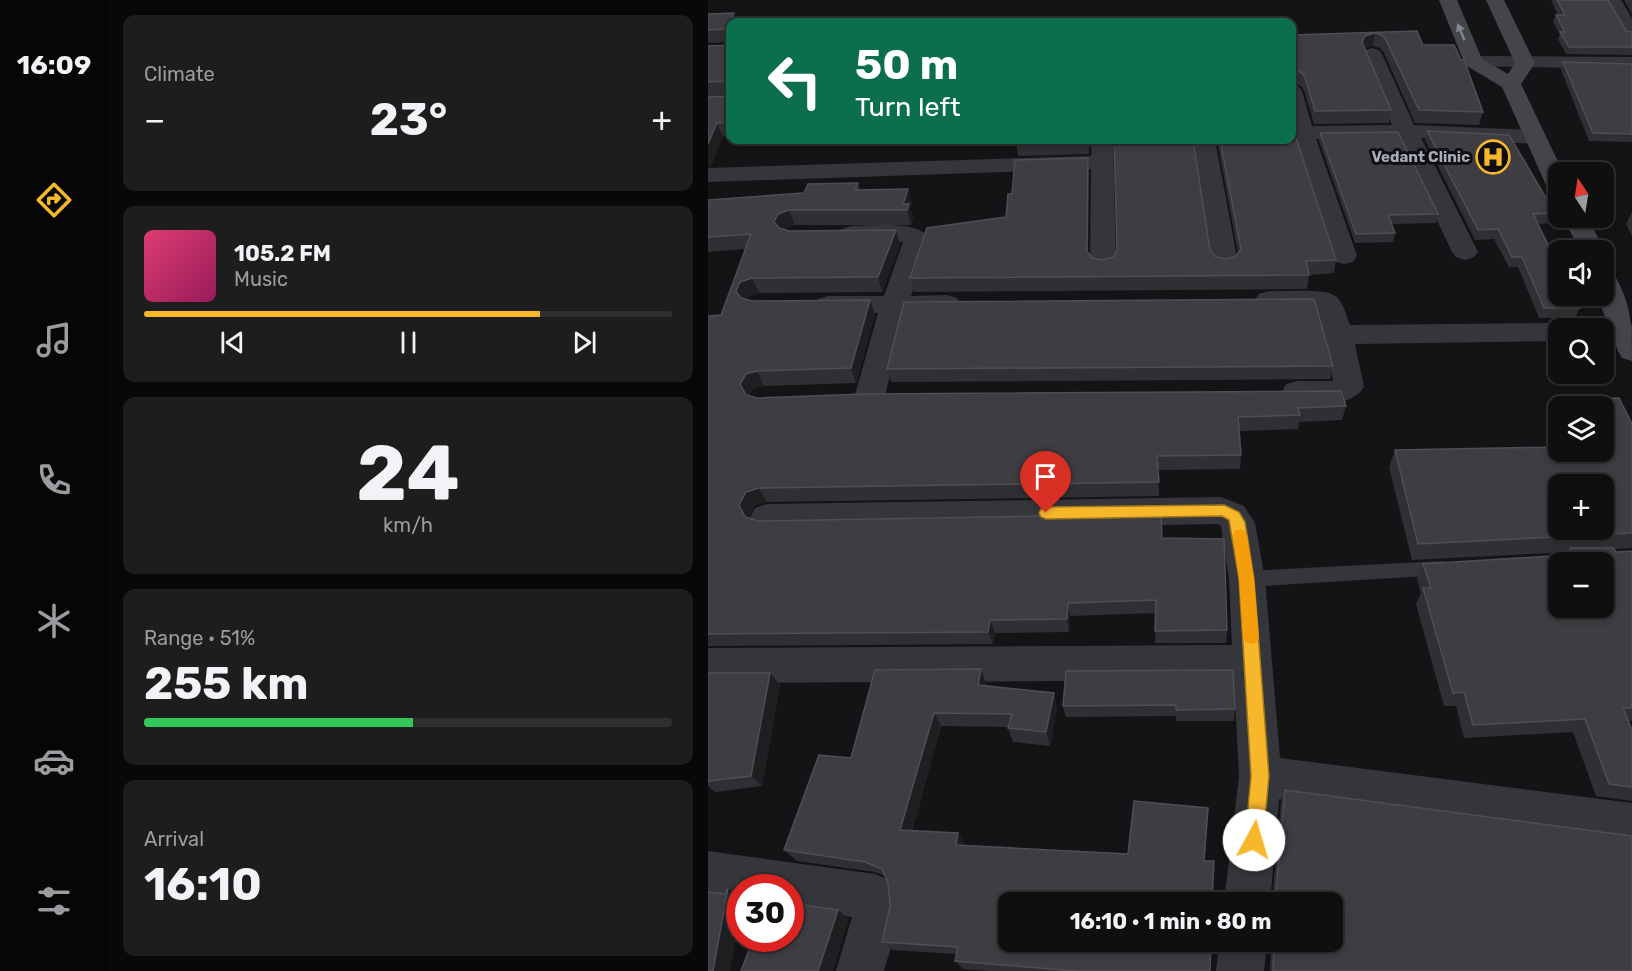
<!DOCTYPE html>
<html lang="en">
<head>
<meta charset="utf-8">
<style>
  body { margin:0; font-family:Rubik,sans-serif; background:#1d1d1e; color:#f1f3f6; height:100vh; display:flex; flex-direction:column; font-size:22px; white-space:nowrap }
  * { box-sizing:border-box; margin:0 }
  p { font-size:20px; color:#9b9c9f }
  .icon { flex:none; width:33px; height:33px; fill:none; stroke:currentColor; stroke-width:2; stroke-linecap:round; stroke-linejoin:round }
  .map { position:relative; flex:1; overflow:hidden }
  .sheet { display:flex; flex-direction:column; gap:15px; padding:15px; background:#080809; width:600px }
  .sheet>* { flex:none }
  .hud { position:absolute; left:18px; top:18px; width:570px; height:126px; border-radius:12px; box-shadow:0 3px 9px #0003,0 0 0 2px #2f2f30; background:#0b6e4f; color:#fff; overflow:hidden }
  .needle { width:39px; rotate:348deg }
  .fabs { position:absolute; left:840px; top:162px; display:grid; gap:12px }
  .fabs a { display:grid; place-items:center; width:66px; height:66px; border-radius:12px; background:#0f0f10; box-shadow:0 3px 9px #0003,0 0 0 2px #2f2f30; font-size:30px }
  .speed { position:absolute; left:18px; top:874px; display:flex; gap:12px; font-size:30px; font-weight:700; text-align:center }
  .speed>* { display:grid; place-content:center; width:78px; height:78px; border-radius:50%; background:#0f0f10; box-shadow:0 3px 9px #0003,0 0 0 2px #2f2f30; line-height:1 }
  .speed .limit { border:9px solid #d22; background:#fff; color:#111 }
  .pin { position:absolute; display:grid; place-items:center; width:51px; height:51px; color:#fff; margin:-62px -26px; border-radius:50% 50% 50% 0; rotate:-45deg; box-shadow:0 0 6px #0007 }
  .pin .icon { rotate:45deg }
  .me { position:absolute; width:66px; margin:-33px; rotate:6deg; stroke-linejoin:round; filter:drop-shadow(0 0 4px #0008) }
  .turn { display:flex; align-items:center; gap:21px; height:126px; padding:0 30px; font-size:27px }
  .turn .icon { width:78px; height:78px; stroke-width:2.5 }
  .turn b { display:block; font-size:42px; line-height:51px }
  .big { font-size:45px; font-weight:700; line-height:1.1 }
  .sheet .widget { flex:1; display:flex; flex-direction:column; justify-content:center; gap:9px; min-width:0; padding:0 21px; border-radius:12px; background:#1d1d1e }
  .sheet .dial { align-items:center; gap:0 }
  .dial b { font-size:78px; line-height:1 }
  .song { display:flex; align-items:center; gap:18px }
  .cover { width:72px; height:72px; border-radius:9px; background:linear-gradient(135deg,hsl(340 70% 55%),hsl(330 70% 35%)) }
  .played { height:6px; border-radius:3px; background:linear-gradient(90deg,#f7b72b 75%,#2f2f30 75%) }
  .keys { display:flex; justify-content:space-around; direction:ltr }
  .heat { display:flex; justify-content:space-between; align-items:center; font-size:33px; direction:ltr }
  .charge { height:9px; border-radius:4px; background:linear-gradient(90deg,#34c759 51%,#2f2f30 0) }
  .trip { position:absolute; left:290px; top:892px; width:345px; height:60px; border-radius:12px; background:#0f0f10; box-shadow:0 3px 9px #0003,0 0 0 2px #2f2f30; font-weight:700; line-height:60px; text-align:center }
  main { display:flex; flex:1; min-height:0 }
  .tab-bar { display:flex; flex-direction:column; width:108px; justify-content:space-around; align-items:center; background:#060606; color:#9b9c9f }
  .tab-bar .icon { width:42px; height:42px }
  .tab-bar .current { color:#f7b72b }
  .tab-bar b { font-size:27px; color:#f1f3f6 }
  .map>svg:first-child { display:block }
</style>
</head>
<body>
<main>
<nav class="tab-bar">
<b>16:09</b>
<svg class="icon current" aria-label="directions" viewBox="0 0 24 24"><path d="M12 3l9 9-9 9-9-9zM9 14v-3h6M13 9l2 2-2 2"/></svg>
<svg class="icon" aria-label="music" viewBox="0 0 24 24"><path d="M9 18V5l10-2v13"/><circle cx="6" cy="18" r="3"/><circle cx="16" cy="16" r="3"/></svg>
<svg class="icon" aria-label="phone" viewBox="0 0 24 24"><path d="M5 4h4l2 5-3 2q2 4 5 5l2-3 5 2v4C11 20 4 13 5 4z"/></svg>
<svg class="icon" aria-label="climate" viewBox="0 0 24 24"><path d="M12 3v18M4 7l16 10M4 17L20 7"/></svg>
<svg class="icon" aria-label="car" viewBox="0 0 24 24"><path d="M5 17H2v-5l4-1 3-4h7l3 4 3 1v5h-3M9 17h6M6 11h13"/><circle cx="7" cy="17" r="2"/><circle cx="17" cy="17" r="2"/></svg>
<svg class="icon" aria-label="filters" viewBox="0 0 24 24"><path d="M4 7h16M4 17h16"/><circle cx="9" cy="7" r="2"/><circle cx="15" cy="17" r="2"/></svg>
</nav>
<section class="sheet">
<div class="widget"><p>Climate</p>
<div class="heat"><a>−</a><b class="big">23°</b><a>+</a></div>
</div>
<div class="widget">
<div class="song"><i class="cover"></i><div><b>105.2 FM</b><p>Music</p></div></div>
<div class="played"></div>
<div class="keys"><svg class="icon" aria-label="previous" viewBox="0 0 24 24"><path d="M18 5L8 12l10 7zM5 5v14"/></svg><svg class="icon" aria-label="pause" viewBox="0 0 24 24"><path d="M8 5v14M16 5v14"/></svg><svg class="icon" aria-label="next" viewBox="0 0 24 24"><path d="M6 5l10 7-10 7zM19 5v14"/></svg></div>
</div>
<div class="widget dial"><b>24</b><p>km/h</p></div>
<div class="widget"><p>Range · 51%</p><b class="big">255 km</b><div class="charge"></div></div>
<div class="widget"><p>Arrival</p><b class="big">16:10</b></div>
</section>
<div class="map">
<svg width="924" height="971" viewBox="0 0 924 971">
  <rect width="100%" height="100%" fill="#141416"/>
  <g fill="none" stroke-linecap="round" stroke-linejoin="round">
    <polygon fill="#35363b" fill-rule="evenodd" points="735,561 741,563 744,568 741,573 735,575 539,587 533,584 530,579 533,574 539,571"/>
    <g fill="#35363b" fill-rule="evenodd">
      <polygon points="895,0 913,0 924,18 924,39 917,37"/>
      <polygon points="664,48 671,50 674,54 706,125 826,130 834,132 837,137 834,142 826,144 713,138 770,252 766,257 757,260 748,257 744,252 690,138 608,139 649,256 645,262 636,264 627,262 623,256 586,140 584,139 584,85 591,87 594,91 604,126 684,125 654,54 657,50"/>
      <polygon points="766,56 924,57 924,69 759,66 756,62 759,58"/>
      <polygon points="384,140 405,141 408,264 404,270 395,272 386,270 382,264 383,169 0,182 0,168 383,156"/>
      <polygon points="485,140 507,140 530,263 526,269 517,271 508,269 504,263"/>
      <path d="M143,226c21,0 66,-6 79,12l-19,58 36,-1 10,3 4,6 -4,6 -10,3h-41l-21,82 -4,8 -11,3 -11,-3 -4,-8 23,-82 -50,1 -10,-3 -4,-6 4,-6 10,-3h56l19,-54h-52l-9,-3 -4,-5 4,-5z"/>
      <path d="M561,291c14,1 56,-3 66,5 9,6 11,20 15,29l208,-2 10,2 2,3h-12v13l-203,3 9,43c-13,22 -56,19 -78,13l-4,-8 4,-8 11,-3h36l-8,-46 -9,-25 -47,-1 -10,-3 -4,-6 4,-6z"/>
      <polygon points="896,322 924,324 924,338 896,340 896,328 883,328 886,324"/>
      <polygon points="513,497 536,506 547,523 557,579 572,758 924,803 924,847 571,799 562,903 516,903 531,776 526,680 0,683 0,649 2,648 524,645 521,579 513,526 510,524 59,532 47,528 42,518 47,508 59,504"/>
      <path d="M0,851l167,23 16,7c14,33 2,57 -7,90h-48l16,-54 -62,-9v-20h-50v13l-32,-4z"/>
      <polygon points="511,942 559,942 556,971 508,971"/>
    </g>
    <g fill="#43454b" fill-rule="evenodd">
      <polygon points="731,0 749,0 774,59 800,74 807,63 778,0 796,0 827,63 813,84 855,172 850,172 850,192 842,190 838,185 794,87 759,66 756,62"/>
      <polygon points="855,218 879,218 897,250 896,252 872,250"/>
      <path d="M896,271l9,2c19,30 19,54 19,88l-10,-3 -4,-7 -21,-55h7z"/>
    </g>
  </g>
  <g fill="#303034" fill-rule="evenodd">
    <polygon points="843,0 900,0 918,31 924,32 924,55 858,54 850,39 852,34 845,22 848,15 850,15"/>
    <polygon points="916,0 924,0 924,14"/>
    <polygon points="26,13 29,22 22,22 22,42 0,43 0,14"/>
    <polygon points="709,31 715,45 775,112 771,125 707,123 676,53 672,48 665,46 657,48 683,110 681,123 606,124 596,90 592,85 584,83 584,35"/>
    <polygon points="22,45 22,136 15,136 3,166 0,167 0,97 18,96 18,95 0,96 0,46"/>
    <polygon points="855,62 924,64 924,142 881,141 853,70"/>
    <polygon points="719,131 847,213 843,223 830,224 872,308 867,318 831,318 810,267 801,267 786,239 767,240 717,140"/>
    <polygon points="612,133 730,214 728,223 683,224 687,233 685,242 647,243 611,141"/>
    <polygon points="308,140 382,140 381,154 310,156"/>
    <polygon points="508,140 584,140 628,260 626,273 601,275 599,289 206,292 202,278 298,217 304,194 380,158 381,171 380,253 384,258 394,260 405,257 409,250 502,250 508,257 518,259 527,257 530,253 509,140"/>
    <polygon points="150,183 152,190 204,203 202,209 205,218 203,225 87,225 76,229 81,231 188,230 192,244 174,292 51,293 39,297 38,299 44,301 162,300 167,314 148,383 56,386 45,389 41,396 49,398 638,406 634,420 591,422 590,429 531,431 533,455 532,469 450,470 451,496 59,502 46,506 41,518 50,521 454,538 519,630 518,643 447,643 448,613 362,616 361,632 287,633 285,644 1,646 0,647 0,316 13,315 37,249 0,252 0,200 96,193"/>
    <polygon points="924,212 924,236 918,224"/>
    <polygon points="625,366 622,379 183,382 179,369"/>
    <path d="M911,398l13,26v124l-18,1 2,3 16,-1v170h-4l4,9v71l-36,-5 -23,-64 -109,6 -8,-32h-12l-28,-102 5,-11 -4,-14 6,-15 143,-9 2,-3 -156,8 -23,-93 6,-17 163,-3v5h46v-46h-46v24l-5,-14 8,-17zM850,484h46v46h-46zM850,562h46v46h-46z"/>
    <polygon points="273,669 278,684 278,686 349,707 342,746 305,742 300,728 301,727 233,726 204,831 257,844 257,846 496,861 502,971 282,971 255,969 247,961 249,954 184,950 174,942 182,906 180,883 177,876 167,872 89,861 76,850 143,758"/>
    <polygon points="358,671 527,709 526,721 468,721 468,716 358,717 355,706"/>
    <polygon points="0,673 62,673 72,685 54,786 7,792 0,786"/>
    <polygon points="577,790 924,971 562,971 563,942 624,942 624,903 564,903 573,802"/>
  </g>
  <g fill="#1f1f22">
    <polygon points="26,13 29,22 22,22 22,40 18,29"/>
    <polygon points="667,33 665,46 655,49 654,42 657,36"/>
    <polygon points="9,123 15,136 3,166 0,167 0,144"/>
    <polygon points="380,140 382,140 381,154"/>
    <polygon points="380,158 381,171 380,265 379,251"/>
    <polygon points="200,189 204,203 202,209 205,218 203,225 199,210 195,204"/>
    <polygon points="81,210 87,225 76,229 72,236 66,222 70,214"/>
    <polygon points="188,230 192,244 174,292 170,277"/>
    <polygon points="44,278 51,293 39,297 35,305 28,291 32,282"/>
    <polygon points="162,300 167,314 148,383 143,368"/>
    <polygon points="49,371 56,386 45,389 40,398 45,409 32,384 38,374"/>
    <polygon points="51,488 59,502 46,506 40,519 46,530 31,505 38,492"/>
    <polygon points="360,603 362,616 361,632 359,619"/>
    <polygon points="282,620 287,633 285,644 280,632"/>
    <polygon points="273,669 278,684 275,699 270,685"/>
    <polygon points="62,673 72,685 54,786 43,776"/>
    <polygon points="346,693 349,707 342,746 338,732"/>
    <polygon points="226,713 233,726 201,841 192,830"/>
    <polygon points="250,833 257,844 255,856 248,845"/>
    <polygon points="67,881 77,888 67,888"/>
    <polygon points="20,888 32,896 32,917 22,971 5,971"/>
    <polygon points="130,910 141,919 125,971 110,971"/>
  </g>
  <g fill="#3d3d42" stroke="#4d4f54" stroke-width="1.5" fill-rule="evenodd">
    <polygon points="849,0 900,0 918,31 924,32 924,47 861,47 852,32 857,32 848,15 857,15"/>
    <polygon points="26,13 18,29 0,30 0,14"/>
    <polygon points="709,31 715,45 746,45 753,60 756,60 775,112 711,110 678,40 674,35 667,33 657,36 654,42 683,110 607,111 597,77 593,72 584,70 584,110 584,35"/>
    <polygon points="22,45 22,122 9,123 0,144 0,97 18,96 18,81 0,82 0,46"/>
    <polygon points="855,62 924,64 924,134 885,133"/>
    <polygon points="584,126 628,260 598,261 601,275 202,278 219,228 298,217 300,194 304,194 307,160 380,158 379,251 384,258 394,260 405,257 409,250 406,140 485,140 502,250 508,257 518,259 527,257 533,249 512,140 584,140"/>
    <polygon points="719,131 801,135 847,213 825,214 850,265 850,296 866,296 872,308 836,308 814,257 804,257 790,229 770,230"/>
    <polygon points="690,132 730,214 680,215 687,233 648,234 612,133"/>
    <polygon points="308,140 380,140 308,143"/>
    <polygon points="150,183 147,190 200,189 195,204 201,204 199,210 81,210 70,214 66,222 71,228 81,231 188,230 170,277 44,278 32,282 28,291 33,298 44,301 162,300 143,368 49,371 38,374 32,384 38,395 49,398 156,394 633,391 638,406 590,408 592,415 530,417 533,455 449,456 451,482 51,488 38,492 31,505 37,517 50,521 453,514 454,538 516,539 519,630 447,631 448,600 360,603 359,619 282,620 280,632 0,634 0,316 13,315 43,234 0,237 0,200 96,193 100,184"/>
    <polygon points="606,299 625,366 179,369 196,302"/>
    <path d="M911,398l13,26v109l-214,11 -23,-94 163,-3v5h46v-46h-39l-4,-7zM850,484h46v46h-46z"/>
    <path d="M863,548h42l3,4 16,-1v157h-9l9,22v57l-23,-3 -24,-65 -112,6 -9,-33 -11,1 -30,-105h8l-8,-24 145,-9zM850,562h46v46h-46z"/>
    <polygon points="273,669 270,685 346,693 338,732 300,728 304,714 226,713 192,830 250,833 248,845 420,854 426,801 500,808 496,861 506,861 504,903 300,903 300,942 503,942 502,971 367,971 247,961 250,947 174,942 182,906 180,883 174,869 157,862 76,850 111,755 143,758 167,670"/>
    <polygon points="525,670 527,709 468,710 468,705 355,706 358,671"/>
    <polygon points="0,673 62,673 43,776 0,781"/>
    <polygon points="577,790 924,836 924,971 565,971 566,942 624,942 624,903 567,903"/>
    <polygon points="67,881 67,888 64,888"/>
    <polygon points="20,888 5,971 0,971 0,892 17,894"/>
    <polygon points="82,903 130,910 110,971 33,971 45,939 82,939"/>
  </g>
  <defs><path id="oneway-solid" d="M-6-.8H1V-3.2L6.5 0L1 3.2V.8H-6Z" transform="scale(1.5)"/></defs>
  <use fill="#838791" href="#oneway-solid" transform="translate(753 32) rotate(-113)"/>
  <polygon fill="#f7b72b" stroke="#a1771c" stroke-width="1.5" points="516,505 531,512 537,522 546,579 561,776 555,840 552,846 546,849 539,846 537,840 543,776 531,579 521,520 514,516 338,519 333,517 331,513 333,509 338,507"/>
  <polygon fill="#f59e0b" points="532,529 537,531 539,535 546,579 551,638 549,642 543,644 538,642 535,638 531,579 525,535 527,531"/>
  <defs>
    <symbol id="hospital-ring" viewBox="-11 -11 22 22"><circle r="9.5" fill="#0f0f11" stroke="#f7b72b" stroke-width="1.5"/><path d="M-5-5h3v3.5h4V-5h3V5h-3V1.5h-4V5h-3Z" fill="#f7b72b"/></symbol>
  </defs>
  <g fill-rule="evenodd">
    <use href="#hospital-ring" x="766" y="138" width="38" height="38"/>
  </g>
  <g text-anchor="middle" stroke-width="6" stroke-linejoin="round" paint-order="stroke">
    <g font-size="15" font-weight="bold" fill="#a6abb7" stroke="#0f0f11" text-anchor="end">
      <text x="762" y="162">Vedant Clinic</text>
    </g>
  </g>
</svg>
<div class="fabs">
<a><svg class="needle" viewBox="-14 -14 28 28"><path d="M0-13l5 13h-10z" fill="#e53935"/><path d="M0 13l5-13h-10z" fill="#9b9c9f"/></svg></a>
<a><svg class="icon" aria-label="sound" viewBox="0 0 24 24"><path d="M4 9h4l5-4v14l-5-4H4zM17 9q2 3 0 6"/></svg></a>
<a><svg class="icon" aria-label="search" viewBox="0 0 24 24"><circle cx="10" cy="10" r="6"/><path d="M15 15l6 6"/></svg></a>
<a><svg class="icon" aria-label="layers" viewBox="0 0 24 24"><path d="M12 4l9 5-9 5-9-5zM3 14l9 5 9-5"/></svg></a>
<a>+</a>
<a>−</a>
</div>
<div class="speed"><div class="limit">30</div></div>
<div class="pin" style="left:338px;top:513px;background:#d93025"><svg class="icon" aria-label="arrive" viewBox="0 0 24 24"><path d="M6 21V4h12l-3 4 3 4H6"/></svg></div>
<svg class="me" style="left:546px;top:840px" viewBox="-20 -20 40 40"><circle r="19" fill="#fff"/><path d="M0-13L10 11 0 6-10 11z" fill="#f7b72b"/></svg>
<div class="trip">16:10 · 1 min · 80 m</div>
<div class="hud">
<div class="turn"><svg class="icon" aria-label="left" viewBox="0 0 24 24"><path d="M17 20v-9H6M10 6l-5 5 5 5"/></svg><div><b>50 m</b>Turn left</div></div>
</div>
</div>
</main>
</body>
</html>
